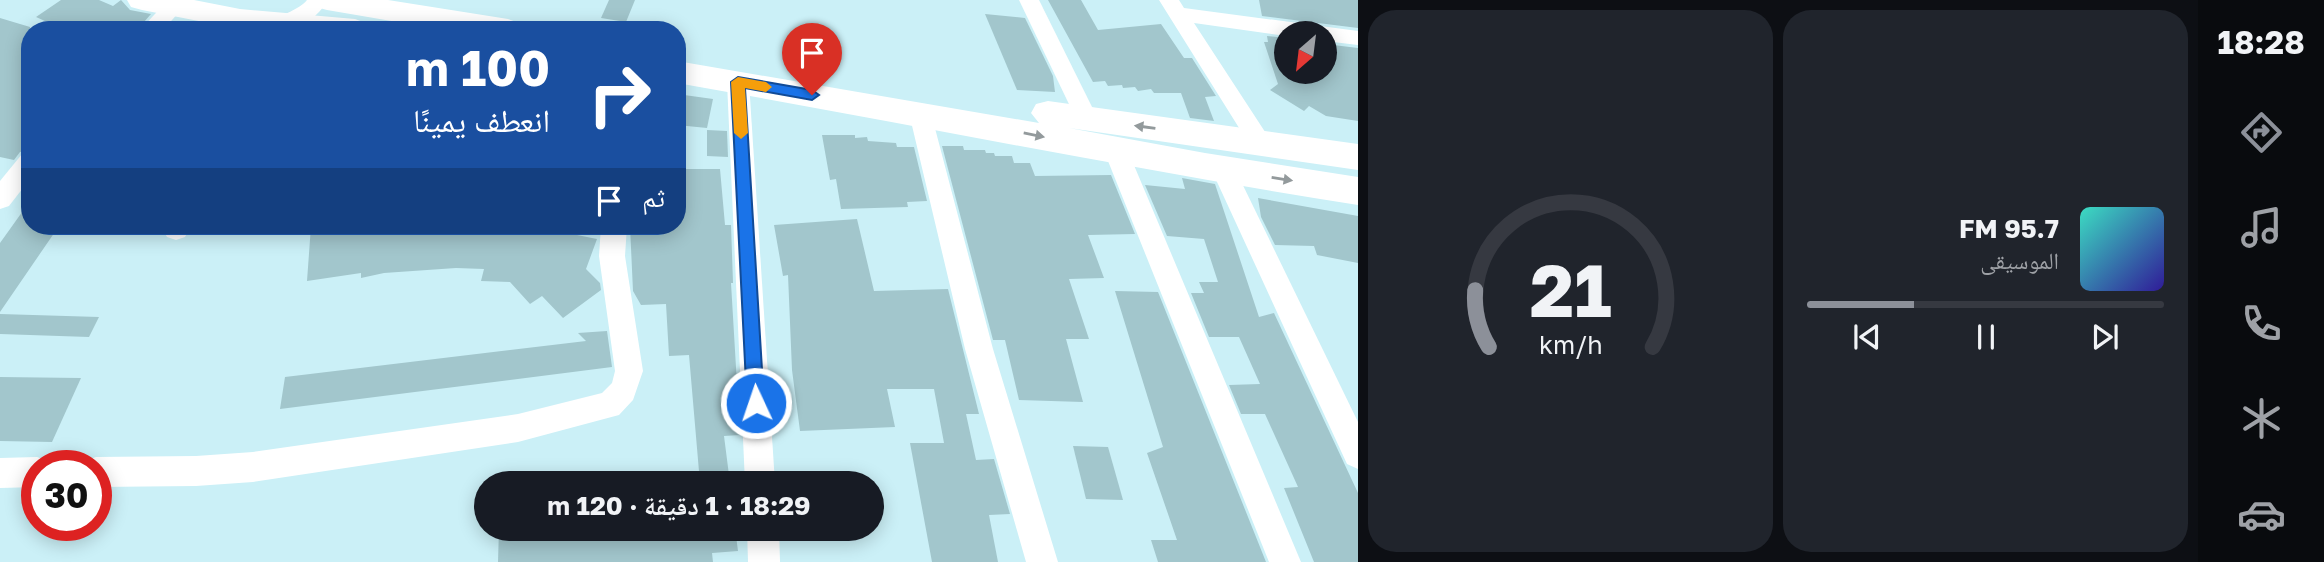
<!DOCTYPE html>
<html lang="ar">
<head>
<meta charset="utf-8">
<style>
  body { margin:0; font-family:"Golos Text","Noto Naskh Arabic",sans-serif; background:#20242c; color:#f1f3f6; direction:rtl; height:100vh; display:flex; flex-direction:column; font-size:26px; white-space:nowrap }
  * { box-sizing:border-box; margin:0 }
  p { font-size:23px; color:#9ea1a6 }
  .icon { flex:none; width:38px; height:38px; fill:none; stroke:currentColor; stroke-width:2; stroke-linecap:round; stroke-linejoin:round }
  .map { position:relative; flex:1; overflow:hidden; direction:ltr }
  .details { display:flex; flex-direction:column; gap:10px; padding:10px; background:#0d0f14; width:840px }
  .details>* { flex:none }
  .top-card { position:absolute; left:21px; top:21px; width:665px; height:214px; border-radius:28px; box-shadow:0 4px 18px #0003; direction:rtl; background:#1a4fa0; color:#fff; overflow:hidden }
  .needle { width:46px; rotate:208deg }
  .controls { position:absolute; left:1274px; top:21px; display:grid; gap:14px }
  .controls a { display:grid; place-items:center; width:63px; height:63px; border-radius:50%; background:#171b24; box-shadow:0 4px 18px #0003; font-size:35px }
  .speed { position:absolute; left:21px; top:450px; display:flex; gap:14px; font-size:35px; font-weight:700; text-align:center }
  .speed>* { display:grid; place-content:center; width:91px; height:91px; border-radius:50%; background:#171b24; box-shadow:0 4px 18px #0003; line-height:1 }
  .speed .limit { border:10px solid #d22; background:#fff; color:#111 }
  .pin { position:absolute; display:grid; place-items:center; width:60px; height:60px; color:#fff; margin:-72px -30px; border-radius:50% 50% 50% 0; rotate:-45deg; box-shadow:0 0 7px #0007 }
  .pin .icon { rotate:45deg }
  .me { position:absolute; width:77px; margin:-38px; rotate:357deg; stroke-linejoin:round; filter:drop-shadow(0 0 5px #0008) }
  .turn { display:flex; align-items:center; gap:24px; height:147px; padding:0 21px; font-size:32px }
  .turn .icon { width:91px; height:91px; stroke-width:2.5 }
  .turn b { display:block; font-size:49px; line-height:60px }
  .then { display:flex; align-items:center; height:66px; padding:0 21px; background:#0003; gap:14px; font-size:26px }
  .details .tile { flex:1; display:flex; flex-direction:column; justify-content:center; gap:10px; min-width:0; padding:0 24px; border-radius:28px; background:#20242c }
  .details .dial { align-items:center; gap:0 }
  .dial svg { height:182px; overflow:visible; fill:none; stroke:#363941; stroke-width:7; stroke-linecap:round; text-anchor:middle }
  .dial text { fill:#f1f3f6; stroke:none }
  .song { display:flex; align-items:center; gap:21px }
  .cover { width:84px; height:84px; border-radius:10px; background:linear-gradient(135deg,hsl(170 70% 55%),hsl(250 70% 35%)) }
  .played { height:7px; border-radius:4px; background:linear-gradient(90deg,#8c9099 30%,#363941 30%) }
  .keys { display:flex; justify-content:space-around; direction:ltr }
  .details .tiles { flex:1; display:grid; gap:10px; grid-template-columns:repeat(2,1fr) }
  .trip { position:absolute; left:474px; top:471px; width:410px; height:70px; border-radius:35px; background:#171b24; box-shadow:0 4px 18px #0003; font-weight:700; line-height:70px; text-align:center; direction:rtl }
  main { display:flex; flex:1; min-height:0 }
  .tabs { display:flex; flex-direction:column; width:126px; justify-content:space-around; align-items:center; background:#090b0e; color:#9ea1a6 }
  .tabs .icon { width:49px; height:49px }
  .tabs .current { color:#8c9099 }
  .tabs b { font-size:32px; color:#f1f3f6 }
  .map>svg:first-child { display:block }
</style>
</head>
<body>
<main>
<nav class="tabs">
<b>18:28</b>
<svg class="icon current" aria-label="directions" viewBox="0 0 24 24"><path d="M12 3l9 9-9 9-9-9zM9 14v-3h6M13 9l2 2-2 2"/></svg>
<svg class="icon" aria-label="music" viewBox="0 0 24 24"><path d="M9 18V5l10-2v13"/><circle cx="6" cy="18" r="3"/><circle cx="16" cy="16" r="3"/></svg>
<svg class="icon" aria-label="phone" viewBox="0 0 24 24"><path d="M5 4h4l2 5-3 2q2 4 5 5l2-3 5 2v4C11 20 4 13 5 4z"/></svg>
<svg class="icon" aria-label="climate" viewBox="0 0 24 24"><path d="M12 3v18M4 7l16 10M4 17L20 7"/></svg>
<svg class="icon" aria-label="car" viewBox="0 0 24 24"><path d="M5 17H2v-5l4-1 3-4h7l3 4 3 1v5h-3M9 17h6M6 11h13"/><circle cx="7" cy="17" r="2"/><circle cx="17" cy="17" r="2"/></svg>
</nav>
<section class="details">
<div class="tiles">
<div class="tile">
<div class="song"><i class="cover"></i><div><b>95.7 FM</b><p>الموسيقى</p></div></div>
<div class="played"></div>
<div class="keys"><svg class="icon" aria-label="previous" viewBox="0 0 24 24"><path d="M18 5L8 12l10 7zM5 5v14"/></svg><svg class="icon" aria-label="pause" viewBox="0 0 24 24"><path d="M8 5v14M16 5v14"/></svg><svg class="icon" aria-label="next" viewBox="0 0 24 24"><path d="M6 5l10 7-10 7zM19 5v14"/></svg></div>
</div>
<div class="tile dial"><svg viewBox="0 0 100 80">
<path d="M14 69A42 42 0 1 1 86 69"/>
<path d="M14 69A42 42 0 0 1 8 44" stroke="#8c9099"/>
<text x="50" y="56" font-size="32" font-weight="700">21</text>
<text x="50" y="72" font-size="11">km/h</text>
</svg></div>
</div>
</section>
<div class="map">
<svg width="1358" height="562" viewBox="0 0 1358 562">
  <rect width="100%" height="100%" fill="#cbf0f7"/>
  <g fill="#a2c6cc">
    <polygon points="61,0 99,0 113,6 121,0 130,10 151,14 137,30 99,30 82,25 76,30 65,30 36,17"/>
    <polygon points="609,0 635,0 626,22 601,18"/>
    <polygon points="1048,0 1081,0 1098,30 1161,24 1184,58 1192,58 1216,96 1205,97 1214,121 1190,118 1181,93 1154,93 1151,89 1138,91 1135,87 1123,88 1122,85 1108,86 1105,81 1093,82"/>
    <polygon points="1259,0 1358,0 1358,28 1262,16"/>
    <polygon points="985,14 1025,18 1053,76 1055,92 1017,90"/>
    <polygon points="0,18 30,27 30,150 20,152 14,160 0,157"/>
    <polygon points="1267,36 1286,38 1286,72 1325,72 1325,44 1358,48 1358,121 1326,116 1309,106 1304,111 1270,90 1278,84 1264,42 1268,42"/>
    <polygon points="677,94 713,99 707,128 677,125"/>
    <polygon points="707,130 727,131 728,157 707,156"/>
    <polygon points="822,135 855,135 855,138 867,137 868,141 896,143 897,147 914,147 927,201 907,202 908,207 841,209 836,179 830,180"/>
    <polygon points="942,146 963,146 964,150 985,150 986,153 994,153 995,156 1012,156 1014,163 1030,163 1035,176 1111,175 1135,234 1088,235 1104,278 1069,279 1089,339 1066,339 1083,402 1019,400 1005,340 993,340"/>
    <polygon points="677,169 720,169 725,225 731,225 733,283 731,283 740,435 724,436 730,483 700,483 689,355 669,356 666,304 641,305 633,291 630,226 677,226"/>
    <polygon points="1182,178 1215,184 1259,317 1274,313 1358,493 1358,562 1314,562 1284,488 1298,487 1265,414 1241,414 1229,385 1260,384 1239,337 1209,337 1191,293 1204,293 1199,282 1218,282 1204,239 1167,236 1145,185 1185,189"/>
    <polygon points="1258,198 1358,216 1358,263 1317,255 1314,246 1275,245 1261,217"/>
    <polygon points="30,201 30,226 59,226 0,312 0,243"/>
    <polygon points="857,219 874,291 948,289 979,414 966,414 976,460 994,459 1010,514 989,515 998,562 932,562 910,443 944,443 934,389 887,389 895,427 800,431 792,370 788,275 783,276 774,225"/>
    <polygon points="311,226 532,226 597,239 586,269 600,283 601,290 563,318 542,296 530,304 510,282 481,281 484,269 456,268 384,273 361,278 361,273 307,281"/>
    <polygon points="1115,291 1158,292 1266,562 1158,562 1151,540 1177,540 1147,453 1163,447"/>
    <polygon points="0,314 99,317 89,337 0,334"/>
    <polygon points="607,331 612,367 280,409 285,377 586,341 578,333"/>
    <polygon points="0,377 81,378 52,442 0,441"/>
    <polygon points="1073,446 1108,447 1123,500 1086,499"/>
    <polygon points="499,528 546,528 546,536 640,528 735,528 738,551 712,553 713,562 498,562"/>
  </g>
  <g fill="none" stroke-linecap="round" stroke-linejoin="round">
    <g fill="#fff" fill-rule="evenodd">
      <polygon points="168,0 190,0 163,30 140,30"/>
      <path d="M307,0h21c-11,18 -29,32 -50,29l-3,-5c7,-12 23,-13 32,-24z"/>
      <polygon points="1019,0 1039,0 1098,119 1095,125 1087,128 1079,125"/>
      <polygon points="1159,0 1179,0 1184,8 1358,31 1358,45 1325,41 1325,33 1286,33 1286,36 1194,23 1271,141 1267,147 1259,150 1251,147"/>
      <polygon points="738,74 746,76 749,82 775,483 745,483 727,82 730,76"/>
      <polygon points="920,105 928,107 931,113 993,349 1058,562 1026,562 965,349 909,113 912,107"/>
      <polygon points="1116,142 1124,145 1128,151 1301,562 1269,562 1104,151 1108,145"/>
      <polygon points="30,152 30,179 9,206 0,209 0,181 22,154"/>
      <polygon points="1224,162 1232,164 1236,171 1358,422 1358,469 1347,464 1212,171 1216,164"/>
      <polygon points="166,226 191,226 185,237 176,240 167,237 163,230"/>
      <polygon points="601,226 627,226 625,256 643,371 633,400 619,415 518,442 253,482 196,486 96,487 96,466 84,466 85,461 96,457 196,456 253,452 518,414 602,393 612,383 615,371 599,256"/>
      <polygon points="37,457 48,461 49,466 37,466 37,487 0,488 0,458"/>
      <polygon points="747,528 779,528 780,562 748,562"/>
    </g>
    <g fill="#fff" fill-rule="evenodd">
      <polygon points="127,0 194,0 240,9 355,19 366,23 370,30 245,30 142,10 131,7"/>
      <polygon points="312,0 388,0 508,19 519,23 523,30 444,30 327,10 316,7"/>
      <path d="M677,61l362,62 -8,-10 5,-9 12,-3 310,43v26l-289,-42 136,25 153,24v28c-228,-36 -454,-82 -681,-122z"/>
    </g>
  </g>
  <defs><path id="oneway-solid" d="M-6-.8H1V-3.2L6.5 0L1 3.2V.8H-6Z" transform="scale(1.75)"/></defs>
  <g fill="#939a9c">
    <use href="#oneway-solid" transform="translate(1145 127) rotate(-172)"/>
    <use href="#oneway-solid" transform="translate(1034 135) rotate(11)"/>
    <use href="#oneway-solid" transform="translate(1282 179) rotate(9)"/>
  </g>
  <polygon fill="#1a73e8" stroke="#114b97" stroke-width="2" points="738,77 812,90 819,95 812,100 745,88 764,403 762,409 756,411 749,409 747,403 731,82"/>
  <polygon fill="#f59e0b" points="738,77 766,82 772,87 766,92 745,88 748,133 741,139 734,133 731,82"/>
</svg>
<div class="controls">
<a><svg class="needle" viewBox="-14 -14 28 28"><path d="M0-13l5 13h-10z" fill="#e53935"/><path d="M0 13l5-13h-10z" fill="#9ea1a6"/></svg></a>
</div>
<div class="speed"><div class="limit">30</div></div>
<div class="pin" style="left:812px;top:95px;background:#d93025"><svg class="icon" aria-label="arrive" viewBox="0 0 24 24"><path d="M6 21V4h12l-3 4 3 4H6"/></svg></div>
<svg class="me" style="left:756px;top:403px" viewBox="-20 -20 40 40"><circle r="17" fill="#1a73e8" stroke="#fff" stroke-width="3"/><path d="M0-11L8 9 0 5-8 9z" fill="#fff"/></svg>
<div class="trip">18:29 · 1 دقيقة · 120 m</div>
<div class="top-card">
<div class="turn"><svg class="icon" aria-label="right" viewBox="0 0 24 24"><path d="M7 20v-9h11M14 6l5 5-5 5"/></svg><div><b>100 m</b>انعطف يمينًا</div></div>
<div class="then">ثم<svg class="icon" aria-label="arrive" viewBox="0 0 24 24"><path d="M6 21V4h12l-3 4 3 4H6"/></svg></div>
</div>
</div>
</main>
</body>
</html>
